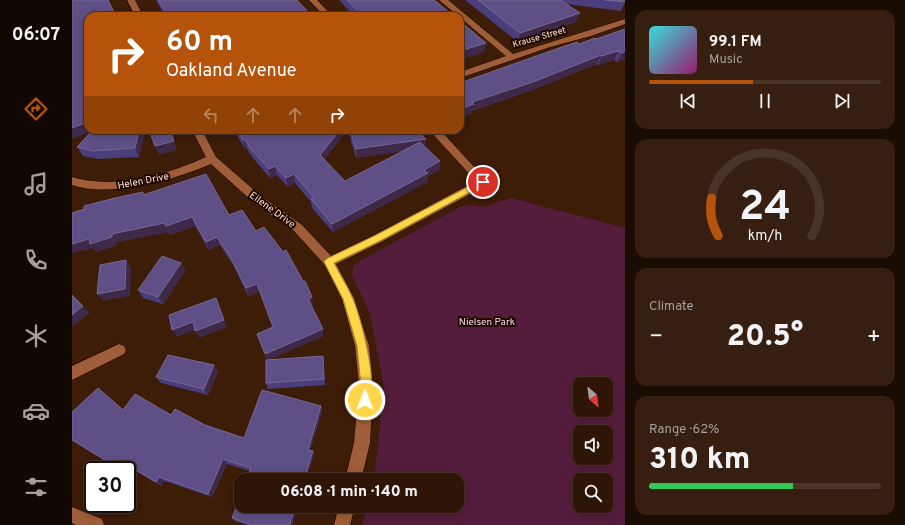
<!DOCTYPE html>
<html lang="en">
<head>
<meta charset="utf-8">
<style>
  body { margin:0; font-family:Overpass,sans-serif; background:#361e10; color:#f1f3f6; height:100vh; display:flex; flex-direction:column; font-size:15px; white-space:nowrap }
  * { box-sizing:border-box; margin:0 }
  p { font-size:13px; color:#a79f9b }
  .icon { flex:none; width:22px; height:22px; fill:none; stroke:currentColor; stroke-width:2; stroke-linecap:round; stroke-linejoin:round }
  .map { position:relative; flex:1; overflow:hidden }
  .drawer { display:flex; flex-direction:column; gap:10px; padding:10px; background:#190c03; width:280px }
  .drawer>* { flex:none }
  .guide { position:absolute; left:12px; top:12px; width:380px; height:122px; border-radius:12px; box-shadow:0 2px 10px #0003,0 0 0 1px #493428; background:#b45309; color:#fff; overflow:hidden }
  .needle { width:26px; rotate:152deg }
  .buttons { position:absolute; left:501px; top:377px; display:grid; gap:8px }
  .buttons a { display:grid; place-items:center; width:40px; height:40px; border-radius:8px; background:#2e1506; box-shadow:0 2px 10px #0003,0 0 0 1px #493428; font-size:20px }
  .speed { position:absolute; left:12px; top:461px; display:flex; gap:8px; font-size:20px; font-weight:700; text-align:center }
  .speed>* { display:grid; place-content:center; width:52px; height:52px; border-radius:50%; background:#2e1506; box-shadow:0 2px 10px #0003,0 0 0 1px #493428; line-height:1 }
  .speed .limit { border:2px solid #111; border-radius:6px; background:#fff; color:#111 }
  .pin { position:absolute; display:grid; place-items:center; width:34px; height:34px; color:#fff; margin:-17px; border:2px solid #fff; border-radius:50%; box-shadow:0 1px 4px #0007 }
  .me { position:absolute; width:44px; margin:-22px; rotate:1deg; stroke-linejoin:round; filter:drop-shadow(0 0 3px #0008) }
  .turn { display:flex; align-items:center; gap:14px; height:84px; padding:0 16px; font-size:18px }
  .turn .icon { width:52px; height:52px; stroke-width:2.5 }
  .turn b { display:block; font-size:28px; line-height:34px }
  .lanes { display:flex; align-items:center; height:38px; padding:0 16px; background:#0003; justify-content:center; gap:20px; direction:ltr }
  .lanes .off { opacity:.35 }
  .big { font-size:30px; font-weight:800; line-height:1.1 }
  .drawer .tile { flex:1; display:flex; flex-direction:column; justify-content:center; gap:6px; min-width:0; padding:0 14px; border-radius:12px; background:#361e10 }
  .drawer .dial { align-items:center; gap:0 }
  .dial svg { height:104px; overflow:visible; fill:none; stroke:#493428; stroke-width:7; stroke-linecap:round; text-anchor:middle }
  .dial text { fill:#f1f3f6; stroke:none }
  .song { display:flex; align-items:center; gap:12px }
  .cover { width:48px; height:48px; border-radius:6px; background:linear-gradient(135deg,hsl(180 70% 55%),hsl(320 70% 35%)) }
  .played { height:4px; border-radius:2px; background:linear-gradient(90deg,#b45309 45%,#493428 45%) }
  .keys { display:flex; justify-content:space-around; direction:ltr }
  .heat { display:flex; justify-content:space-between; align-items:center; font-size:22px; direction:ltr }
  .charge { height:6px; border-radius:3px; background:linear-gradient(90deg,#34c759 62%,#493428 0) }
  .trip { position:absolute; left:162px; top:473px; width:230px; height:40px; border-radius:12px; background:#2e1506; box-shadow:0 2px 10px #0003,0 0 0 1px #493428; font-weight:800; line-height:40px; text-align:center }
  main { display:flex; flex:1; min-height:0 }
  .tab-bar { display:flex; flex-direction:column; width:72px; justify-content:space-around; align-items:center; background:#120802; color:#a79f9b }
  .tab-bar .icon { width:28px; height:28px }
  .tab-bar .selected { color:#b45309 }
  .tab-bar b { font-size:18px; color:#f1f3f6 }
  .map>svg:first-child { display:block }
</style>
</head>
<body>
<main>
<nav class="tab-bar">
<b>06:07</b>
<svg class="icon selected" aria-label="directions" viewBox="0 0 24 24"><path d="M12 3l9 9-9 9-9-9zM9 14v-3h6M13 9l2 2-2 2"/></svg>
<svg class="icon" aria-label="music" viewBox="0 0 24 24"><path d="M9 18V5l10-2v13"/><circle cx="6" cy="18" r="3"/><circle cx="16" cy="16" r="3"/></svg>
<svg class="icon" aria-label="phone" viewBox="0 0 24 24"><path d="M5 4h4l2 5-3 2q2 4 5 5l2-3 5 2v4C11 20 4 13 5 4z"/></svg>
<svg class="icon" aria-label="climate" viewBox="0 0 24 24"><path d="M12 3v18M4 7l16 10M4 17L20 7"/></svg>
<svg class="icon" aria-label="car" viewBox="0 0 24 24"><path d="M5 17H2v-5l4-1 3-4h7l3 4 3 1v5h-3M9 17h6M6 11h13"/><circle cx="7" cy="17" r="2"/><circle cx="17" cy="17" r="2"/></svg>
<svg class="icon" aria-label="filters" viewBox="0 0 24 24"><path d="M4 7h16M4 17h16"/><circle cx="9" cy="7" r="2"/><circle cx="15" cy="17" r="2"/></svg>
</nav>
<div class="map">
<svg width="553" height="525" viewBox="0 0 553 525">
  <rect width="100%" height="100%" fill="#3d1c08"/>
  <path fill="#541d3c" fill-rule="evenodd" d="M439,198l114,30v297h-263l6,-19h89v-26h-83l10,-92 -14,-74 -18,-39 2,-10 9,-6 101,-54 19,2zM508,384h26v26h-26zM508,432h26v26h-26zM508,480h26v26h-26z"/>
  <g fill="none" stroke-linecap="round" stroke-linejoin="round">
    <defs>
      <g id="minor">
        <polygon points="55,0 63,0 71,16 63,16"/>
        <polygon points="237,0 245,0 260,16 252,16"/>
        <polygon points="367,0 376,0 441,54 553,19 553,24 519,36 478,47 388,78 388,72 434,56"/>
        <path d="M120,130h10l14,27 45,39 41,29 29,31 42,-20 103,-55 -47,-51h11l48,52 -1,3 -106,57 -45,22 18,34 15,48 4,40 -3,57 -9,37h-16l9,-37 5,-57 -4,-40 -13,-47 -17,-34 -31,-34 -41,-29 -42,-38c-37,16 -100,34 -139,21v-8c43,13 94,-2 134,-20z"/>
        <polygon points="47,344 52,346 54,350 52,354 0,380 0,366"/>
        <polygon points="267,506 283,506 278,525 262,525"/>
        <polygon points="0,507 30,519 32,525 4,525 0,523"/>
      </g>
    </defs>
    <use href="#minor" stroke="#220400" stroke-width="1"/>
    <use href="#minor" fill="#9f5d39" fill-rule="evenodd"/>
  </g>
  <g fill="#4b3e7c">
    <polygon points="0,0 73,130 67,157 26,159 11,156 5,147 19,131 0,139"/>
    <polygon points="84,0 225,0 240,16 93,16"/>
    <polygon points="267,0 362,0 382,16 282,16"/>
    <polygon points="393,0 553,0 553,2 549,11 494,4 504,22 446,42"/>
    <polygon points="553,29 553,59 545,62 542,60 526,65 525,64 458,91 400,111 400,113 388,118 388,83 507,44 524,39"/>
    <polygon points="162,130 272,130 272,134 252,160 273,181 331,151 284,158 277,134 277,130 345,130 354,139 353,147 368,161 367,170 356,176 355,182 261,232 240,208 239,202 223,183 216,187 205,175 198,178 181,158 175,149 173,149"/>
    <polygon points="72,195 157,215 184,231 241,305 239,306 251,336 196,360 251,356 253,385 196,389 194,383 195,360 185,334 201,328 188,291 176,296 162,266 148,245 137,250 123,226 98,235 96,232 45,242 45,245 24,252 21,248 0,253 0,213"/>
    <polygon points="109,263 113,271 91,304 71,298 66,290"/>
    <polygon points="146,371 136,395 89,383 84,377"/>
    <polygon points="249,406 250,412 238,451 242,456 178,471 155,464 140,497 93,481 89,486 54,465 50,470 48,470 0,440 51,410 99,415 172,438"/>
    <polygon points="226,506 220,525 176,525 163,521 160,518"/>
  </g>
  <g fill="#3e2949">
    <polygon points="508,13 504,22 446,42 448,33"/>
    <polygon points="414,43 412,52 388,60 388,51"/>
    <polygon points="546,51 542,60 526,65 530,56"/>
    <polygon points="553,51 553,59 545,62 550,53"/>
    <polygon points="529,55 525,64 458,91 400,111 400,113 388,118 388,109 400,102"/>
    <polygon points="16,122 16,130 23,130 0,139 0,128"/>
    <polygon points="67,130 73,130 67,157 63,148"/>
    <polygon points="268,130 272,130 272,134 249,164 248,155"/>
    <polygon points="354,139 353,148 284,158 284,149"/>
    <polygon points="171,140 173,140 175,149 173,149"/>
    <polygon points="102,141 105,150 87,155 83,146"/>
    <polygon points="368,161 367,170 356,176 355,182 261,232 260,224 352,170"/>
    <polygon points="203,166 205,175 198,178 197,169"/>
    <polygon points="222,174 223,183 216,187 214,178"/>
    <polygon points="120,217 123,226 98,235 96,232 45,242 45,245 24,252 21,248 0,253 0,244 17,239"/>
    <polygon points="145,237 148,245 137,250 134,242"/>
    <polygon points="54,260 59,268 58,296 31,301 25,294"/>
    <polygon points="109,263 113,271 91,304 86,297"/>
    <polygon points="185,284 188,291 176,296 174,288"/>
    <polygon points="240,297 241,305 237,306 236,299"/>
    <polygon points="144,298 155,327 127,338 123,331"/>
    <polygon points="11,306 18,313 0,327 0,315"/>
    <polygon points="121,322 125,329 105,337 100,330"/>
    <polygon points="251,329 251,336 195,360 193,354"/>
    <polygon points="142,365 146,371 136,395 132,389"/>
    <polygon points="249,406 250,412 237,455 236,450"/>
    <polygon points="241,451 242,456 234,480 232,480"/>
    <polygon points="151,459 155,464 140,497 136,494"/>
    <polygon points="47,460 54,465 50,470 48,470 43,466"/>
    <polygon points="87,477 93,481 89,486 84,482"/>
    <polygon points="223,506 226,506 220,525 218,525"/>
  </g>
  <g fill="#5e5086" stroke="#776793">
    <polygon points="0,0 36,0 44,16 16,16 16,122 0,128"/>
    <polygon points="86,0 225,0 240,16 96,16"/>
    <polygon points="275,0 362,0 382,16 291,16"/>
    <polygon points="406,0 488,0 508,13 448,33"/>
    <polygon points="533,0 553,0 553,2"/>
    <polygon points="388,21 414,43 388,51"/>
    <polygon points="553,29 553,51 550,53 546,51 530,56 529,55 461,82 400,102 402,104 388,109 388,83 487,48 505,42 507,44 523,38 524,39"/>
    <polygon points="21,130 67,130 63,148 21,151 5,147"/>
    <polygon points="77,130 98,130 102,141 83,146"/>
    <polygon points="165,130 268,130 248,155 273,181 348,142 368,161 352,170 356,173 260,224 239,199 242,198 222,174 214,178 203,166 197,169 179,149 173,140 171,140"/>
    <polygon points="278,130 344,130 354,139 284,149"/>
    <polygon points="134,174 157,215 170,210 184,231 192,227 211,252 214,250 231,281 233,281 240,297 236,299 251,329 193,354 185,334 201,327 185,284 174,288 159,258 145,237 134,242 120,217 94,226 92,223 40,234 40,237 18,244 17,239 0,244 0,213 12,209 12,206 43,198 71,192 71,195"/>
    <polygon points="90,256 109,263 86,297 66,290"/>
    <polygon points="54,260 53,289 25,294 28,265"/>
    <polygon points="0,295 11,306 0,315"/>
    <polygon points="144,298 152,320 123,331 121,322 100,330 97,315"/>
    <polygon points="96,355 142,365 132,389 84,377"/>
    <polygon points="251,356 252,379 194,383 194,360"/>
    <polygon points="26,388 51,410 63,394 99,415 103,409 133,425 172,438 190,390 249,406 236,450 241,451 232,480 175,480 179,468 151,459 136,494 87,477 84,482 47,460 43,466 0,440 0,412"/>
    <polygon points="169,494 169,506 223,506 218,525 180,525 160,518"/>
  </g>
  <path fill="#ffd54a" stroke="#a68a30" d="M411,179l4,3 -2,2 -105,57 -46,22c6,12 14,24 19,36 9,23 25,83 16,105l-4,2 -4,-2 -1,-4 1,-14 -4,-40 -14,-47 -19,-37 2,-3 48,-23z"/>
  <g text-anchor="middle" stroke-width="4" stroke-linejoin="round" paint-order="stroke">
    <g font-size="9" fill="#fce5d9" stroke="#1f0700">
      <text transform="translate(467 37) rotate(-16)" y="3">Krause Street</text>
    </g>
    <g font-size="10" fill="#fce5d9" stroke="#1f0700">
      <text transform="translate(71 180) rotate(-11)" y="4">Helen Drive</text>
      <text transform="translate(201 209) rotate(36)" y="4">Eilene Drive</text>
    </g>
    <g font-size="10" fill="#f3dce7" stroke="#1f0700">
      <text x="415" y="325">Nielsen Park</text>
    </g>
  </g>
</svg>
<div class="buttons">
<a><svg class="needle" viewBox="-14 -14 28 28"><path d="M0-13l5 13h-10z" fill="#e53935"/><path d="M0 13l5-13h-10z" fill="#a79f9b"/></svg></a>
<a><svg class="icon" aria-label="sound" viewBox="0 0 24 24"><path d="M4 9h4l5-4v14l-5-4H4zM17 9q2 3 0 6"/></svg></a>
<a><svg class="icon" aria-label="search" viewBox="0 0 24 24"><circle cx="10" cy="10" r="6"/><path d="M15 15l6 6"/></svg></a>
</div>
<div class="speed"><div class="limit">30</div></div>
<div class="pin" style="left:411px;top:182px;background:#d93025"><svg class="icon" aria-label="arrive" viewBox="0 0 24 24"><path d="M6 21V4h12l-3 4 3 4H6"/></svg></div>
<svg class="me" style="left:293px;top:400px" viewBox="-20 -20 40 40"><circle r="17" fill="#ffd54a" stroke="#fff" stroke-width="3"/><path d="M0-11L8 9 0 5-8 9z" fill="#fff"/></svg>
<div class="trip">06:08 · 1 min · 140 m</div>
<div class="guide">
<div class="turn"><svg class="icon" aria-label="right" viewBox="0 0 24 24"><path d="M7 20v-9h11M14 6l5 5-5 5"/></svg><div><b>60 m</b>Oakland Avenue</div></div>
<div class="lanes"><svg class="icon off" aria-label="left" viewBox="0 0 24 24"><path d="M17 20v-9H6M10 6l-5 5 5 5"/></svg><svg class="icon off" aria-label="ahead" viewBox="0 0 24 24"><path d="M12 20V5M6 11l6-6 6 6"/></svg><svg class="icon off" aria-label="ahead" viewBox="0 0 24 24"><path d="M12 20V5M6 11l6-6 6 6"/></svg><svg class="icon" aria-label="right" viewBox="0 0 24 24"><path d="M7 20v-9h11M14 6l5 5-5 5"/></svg></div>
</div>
</div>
<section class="drawer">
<div class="tile">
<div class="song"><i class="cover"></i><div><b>99.1 FM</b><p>Music</p></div></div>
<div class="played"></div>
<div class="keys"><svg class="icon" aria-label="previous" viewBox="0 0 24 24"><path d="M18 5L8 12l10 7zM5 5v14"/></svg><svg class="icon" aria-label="pause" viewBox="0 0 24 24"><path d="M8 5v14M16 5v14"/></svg><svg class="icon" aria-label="next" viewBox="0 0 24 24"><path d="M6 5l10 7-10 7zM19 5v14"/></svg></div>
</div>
<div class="tile dial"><svg viewBox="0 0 100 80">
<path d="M14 69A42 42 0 1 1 86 69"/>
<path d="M14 69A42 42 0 0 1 9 40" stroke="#b45309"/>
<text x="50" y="56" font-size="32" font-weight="700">24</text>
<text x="50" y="72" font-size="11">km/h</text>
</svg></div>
<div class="tile"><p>Climate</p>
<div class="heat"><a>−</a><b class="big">20.5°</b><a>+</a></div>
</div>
<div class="tile"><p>Range · 62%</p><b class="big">310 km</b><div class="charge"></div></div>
</section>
</main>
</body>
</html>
